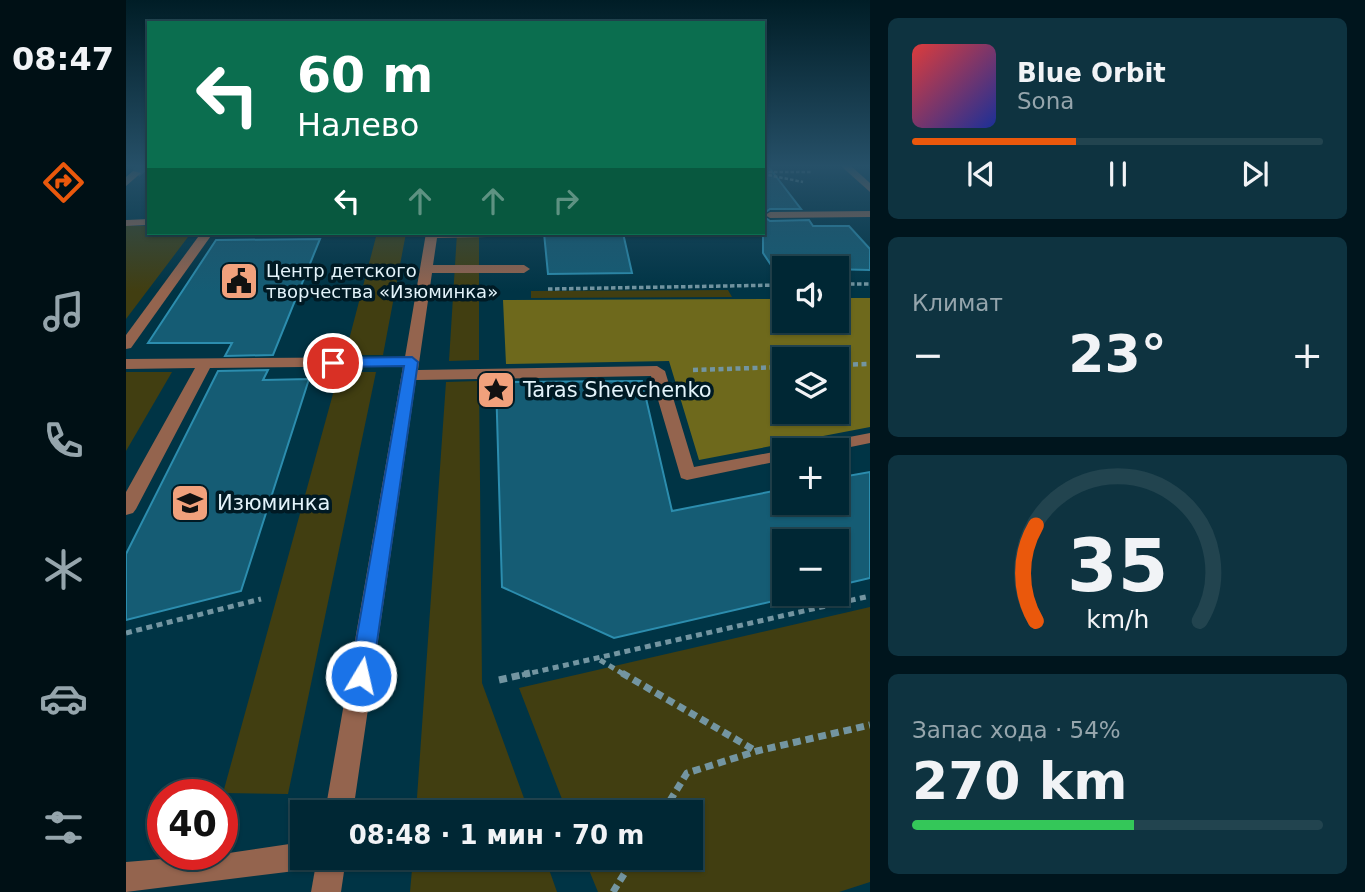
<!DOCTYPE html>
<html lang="ru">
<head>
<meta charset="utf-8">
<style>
  body { margin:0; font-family:"DejaVu Sans",sans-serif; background:#0e3340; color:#f1f3f6; height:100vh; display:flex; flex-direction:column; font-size:26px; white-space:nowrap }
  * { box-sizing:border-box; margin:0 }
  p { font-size:23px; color:#95a5ac }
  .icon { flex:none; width:38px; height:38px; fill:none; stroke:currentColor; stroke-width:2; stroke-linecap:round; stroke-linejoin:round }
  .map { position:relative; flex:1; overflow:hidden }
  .side { display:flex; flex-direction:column; gap:18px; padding:18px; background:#00151d; width:495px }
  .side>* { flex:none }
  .hud { position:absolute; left:21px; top:21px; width:618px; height:214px; border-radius:0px; box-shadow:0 2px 5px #0004,0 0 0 2px #22444f; background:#0b6e4f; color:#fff; overflow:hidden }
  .tools { position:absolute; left:646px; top:256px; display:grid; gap:14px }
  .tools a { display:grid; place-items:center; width:77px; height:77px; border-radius:0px; background:#002734; box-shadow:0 2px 5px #0004,0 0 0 2px #22444f; font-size:35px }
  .speed { position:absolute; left:21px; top:779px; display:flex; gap:14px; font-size:35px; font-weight:700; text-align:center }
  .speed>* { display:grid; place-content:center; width:91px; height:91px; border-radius:50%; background:#002734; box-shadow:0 2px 5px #0004,0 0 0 2px #22444f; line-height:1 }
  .speed .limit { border:10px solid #d22; background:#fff; color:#111 }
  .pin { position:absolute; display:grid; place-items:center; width:60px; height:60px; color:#fff; margin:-30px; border:4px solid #fff; border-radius:50%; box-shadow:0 2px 7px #0007 }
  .me { position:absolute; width:77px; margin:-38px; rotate:9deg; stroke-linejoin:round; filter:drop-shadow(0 0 5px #0008) }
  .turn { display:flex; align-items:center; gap:24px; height:147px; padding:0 35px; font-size:32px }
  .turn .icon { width:91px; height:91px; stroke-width:2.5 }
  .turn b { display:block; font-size:49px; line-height:60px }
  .lanes { display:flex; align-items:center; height:66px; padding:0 35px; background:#0003; justify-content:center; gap:35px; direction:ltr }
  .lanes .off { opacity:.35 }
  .big { font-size:52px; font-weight:700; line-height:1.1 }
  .side .tile { flex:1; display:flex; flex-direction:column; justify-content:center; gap:10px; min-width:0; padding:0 24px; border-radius:10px; background:#0e3340 }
  .side .dial { align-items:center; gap:0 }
  .dial svg { height:182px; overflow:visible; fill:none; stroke:#22444f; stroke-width:7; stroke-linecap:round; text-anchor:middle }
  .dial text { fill:#f1f3f6; stroke:none }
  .song { display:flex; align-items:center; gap:21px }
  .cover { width:84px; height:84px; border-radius:10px; background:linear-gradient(135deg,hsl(0 70% 55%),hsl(230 70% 35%)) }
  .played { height:7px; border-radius:4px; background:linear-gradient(90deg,#ea580c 40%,#22444f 40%) }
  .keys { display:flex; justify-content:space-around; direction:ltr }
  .heat { display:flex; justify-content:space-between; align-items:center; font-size:38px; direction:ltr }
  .charge { height:10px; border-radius:5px; background:linear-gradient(90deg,#34c759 54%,#22444f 0) }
  .trip { position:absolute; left:164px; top:800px; width:413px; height:70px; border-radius:0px; background:#002734; box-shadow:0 2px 5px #0004,0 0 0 2px #22444f; font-weight:700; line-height:70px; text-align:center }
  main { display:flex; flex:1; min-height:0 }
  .tabs { display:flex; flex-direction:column; width:126px; justify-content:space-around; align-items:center; background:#001015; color:#95a5ac }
  .tabs .icon { width:49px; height:49px }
  .tabs .active { color:#ea580c }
  .tabs b { font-size:32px; color:#f1f3f6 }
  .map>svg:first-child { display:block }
</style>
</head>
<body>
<main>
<nav class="tabs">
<b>08:47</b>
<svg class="icon active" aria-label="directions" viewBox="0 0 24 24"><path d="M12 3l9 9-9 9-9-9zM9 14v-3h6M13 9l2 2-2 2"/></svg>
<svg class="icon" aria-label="music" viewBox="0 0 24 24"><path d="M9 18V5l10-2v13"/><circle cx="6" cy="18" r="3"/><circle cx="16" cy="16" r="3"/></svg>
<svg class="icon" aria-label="phone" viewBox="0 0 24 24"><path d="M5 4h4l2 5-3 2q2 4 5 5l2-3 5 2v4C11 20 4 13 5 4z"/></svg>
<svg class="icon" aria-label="climate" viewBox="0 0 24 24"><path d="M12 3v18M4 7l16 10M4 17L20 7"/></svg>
<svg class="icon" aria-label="car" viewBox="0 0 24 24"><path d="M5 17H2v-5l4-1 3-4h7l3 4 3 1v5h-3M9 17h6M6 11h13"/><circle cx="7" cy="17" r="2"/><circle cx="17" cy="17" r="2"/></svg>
<svg class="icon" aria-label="filters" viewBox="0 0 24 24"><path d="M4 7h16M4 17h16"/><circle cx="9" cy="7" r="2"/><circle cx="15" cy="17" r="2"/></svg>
</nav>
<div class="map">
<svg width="744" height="892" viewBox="0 0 744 892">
  <rect width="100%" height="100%" fill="#003445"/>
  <g fill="#413e11">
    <polygon points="0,226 23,226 23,233 65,233 0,319"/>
    <polygon points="251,233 280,233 257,355 219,355"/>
    <polygon points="331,233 353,233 353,360 323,361"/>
    <polygon points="602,290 606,297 405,298 405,291"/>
    <polygon points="0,372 46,372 0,451"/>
    <polygon points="213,372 250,372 162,794 97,793"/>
    <polygon points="353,381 356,683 403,812 290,812 320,382"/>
    <polygon points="744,607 744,882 713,892 472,892 458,858 565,858 565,812 441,812 393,688"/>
    <polygon points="287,858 419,858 431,892 284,892"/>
  </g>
  <path fill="#6e691c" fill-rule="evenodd" d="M711,298h33v129l-171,33 -30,-99 -163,3 -3,-64 281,-1v21h52zM658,359h52v52h-52z"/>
  <g fill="#155c74" stroke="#2c8dae" stroke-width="2">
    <polygon points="637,166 642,166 675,209 644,209 637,214"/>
    <polygon points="637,216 644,221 683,220 687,226 723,226 744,249 744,270 658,268 658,271 649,271 637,253"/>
    <polygon points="418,233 497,233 506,273 422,274"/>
    <polygon points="194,239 147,355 99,356 106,343 22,343 90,240"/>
    <polygon points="142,370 137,380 183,379 115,591 0,620 0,554 92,371"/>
    <polygon points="516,381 546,511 658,489 658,502 710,502 710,478 744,472 744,578 710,586 710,541 658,541 658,593 682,593 488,638 376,587 370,382"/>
  </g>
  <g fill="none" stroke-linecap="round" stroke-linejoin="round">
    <polyline stroke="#225160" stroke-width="10" stroke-dasharray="10 5" stroke-linecap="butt" points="10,173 18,166"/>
    <g stroke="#7395a1" stroke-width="2.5" stroke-dasharray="3.5 2" stroke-linecap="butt">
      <polyline points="637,172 685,172"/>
      <polyline points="637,174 677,182"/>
      <polyline points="391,234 418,233"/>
    </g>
    <g stroke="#7395a1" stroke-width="3.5" stroke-dasharray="4.5 2.5" stroke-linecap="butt">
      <polyline points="710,284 744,284"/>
      <polyline points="422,289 658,285"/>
    </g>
    <g stroke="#7395a1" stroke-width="4.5" stroke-dasharray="5 3.5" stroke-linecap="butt">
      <polyline points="710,365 744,364"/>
      <polyline points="567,370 658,367"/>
    </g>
    <g stroke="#7395a1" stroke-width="5" stroke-dasharray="6 4.5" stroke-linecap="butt">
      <polyline points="0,633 135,599"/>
      <polyline points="474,660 499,675"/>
      <polyline points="396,675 744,596"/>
    </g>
    <g stroke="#7395a1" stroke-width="7" stroke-dasharray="8 5" stroke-linecap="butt">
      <polyline points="496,673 630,751"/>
      <polyline points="373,680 404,673"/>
      <polyline points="537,812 561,773 631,751 744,725"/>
      <polyline points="487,892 508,858"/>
    </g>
    <g fill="#94644e" fill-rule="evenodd">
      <polygon points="715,166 725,166 744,183 744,192"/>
      <polygon points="7,171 15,173 0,186 0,177"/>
      <polygon points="744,211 744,217 644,218 639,215 644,212"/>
      <polygon points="23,219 23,225 0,226 0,220"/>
      <polygon points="75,233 87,233 5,348 0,349 0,335"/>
      <polygon points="300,233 367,234 361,237 311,238 307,265 398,265 404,269 398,273 306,273 292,370 531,366 539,371 568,467 658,450 658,460 561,480 555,478 525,376 290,380 227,812 199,812 277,366 84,368 10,509 7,513 0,515 0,492 69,368 0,369 0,359 279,357"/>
      <polygon points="744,433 744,443 710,450 673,450 682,445"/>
      <polygon points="177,842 177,858 191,858 187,866 177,870 0,892 0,862 96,854"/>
      <polygon points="191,858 220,858 215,892 185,892"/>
    </g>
  </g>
  <linearGradient id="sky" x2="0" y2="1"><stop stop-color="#001d26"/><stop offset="0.57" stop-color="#265068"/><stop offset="1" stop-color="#265068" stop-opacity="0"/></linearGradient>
  <rect width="744" height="291" fill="url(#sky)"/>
  <polygon fill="#1a73e8" stroke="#114b97" stroke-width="2" points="286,357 292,362 246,676 243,682 235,684 228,682 224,676 278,366 207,367 200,363 207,358"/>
  <defs>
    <symbol id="civic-square" viewBox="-11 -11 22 22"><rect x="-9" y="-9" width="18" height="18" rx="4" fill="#f1a17c" stroke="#001a24"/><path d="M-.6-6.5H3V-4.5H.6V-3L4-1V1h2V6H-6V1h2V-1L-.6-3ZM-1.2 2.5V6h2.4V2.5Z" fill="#111"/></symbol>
    <symbol id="sight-square" viewBox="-11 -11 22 22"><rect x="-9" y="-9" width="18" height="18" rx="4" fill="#f1a17c" stroke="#001a24"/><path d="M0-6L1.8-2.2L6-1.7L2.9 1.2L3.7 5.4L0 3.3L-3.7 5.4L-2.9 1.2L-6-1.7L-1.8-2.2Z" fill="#111"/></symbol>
    <symbol id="school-square" viewBox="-11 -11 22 22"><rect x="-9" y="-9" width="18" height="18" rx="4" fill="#f1a17c" stroke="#001a24"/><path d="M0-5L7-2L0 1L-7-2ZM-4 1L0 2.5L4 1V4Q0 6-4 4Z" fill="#111"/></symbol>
  </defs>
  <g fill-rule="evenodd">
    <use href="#civic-square" x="91" y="259" width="44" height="44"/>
    <use href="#sight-square" x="348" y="368" width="44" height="44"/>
    <use href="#school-square" x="42" y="481" width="44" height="44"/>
  </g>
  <g text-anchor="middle" stroke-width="7" stroke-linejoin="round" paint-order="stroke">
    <g font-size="18" fill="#e3f3fa" stroke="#001a24" text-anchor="start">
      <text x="140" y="277">Центр детского<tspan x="140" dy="21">творчества «Изюминка»</tspan></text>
    </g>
    <g font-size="21" fill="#e3f3fa" stroke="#001a24" text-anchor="start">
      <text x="397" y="397">Taras Shevchenko</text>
      <text x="91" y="510">Изюминка</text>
    </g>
  </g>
</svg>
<div class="tools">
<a><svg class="icon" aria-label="sound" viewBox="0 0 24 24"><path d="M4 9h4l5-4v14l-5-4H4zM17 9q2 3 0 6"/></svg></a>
<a><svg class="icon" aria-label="layers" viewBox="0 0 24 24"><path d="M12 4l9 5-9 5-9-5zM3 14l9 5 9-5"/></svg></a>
<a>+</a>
<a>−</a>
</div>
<div class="speed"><div class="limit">40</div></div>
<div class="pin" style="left:207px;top:363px;background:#d93025"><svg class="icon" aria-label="arrive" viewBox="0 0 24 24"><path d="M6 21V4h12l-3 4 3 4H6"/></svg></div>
<svg class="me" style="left:235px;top:676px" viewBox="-20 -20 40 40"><circle r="17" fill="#1a73e8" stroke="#fff" stroke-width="3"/><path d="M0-11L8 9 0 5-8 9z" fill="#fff"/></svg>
<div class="trip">08:48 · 1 мин · 70 m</div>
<div class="hud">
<div class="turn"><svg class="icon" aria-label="left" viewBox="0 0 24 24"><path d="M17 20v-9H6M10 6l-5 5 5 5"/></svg><div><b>60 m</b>Налево</div></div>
<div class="lanes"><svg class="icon" aria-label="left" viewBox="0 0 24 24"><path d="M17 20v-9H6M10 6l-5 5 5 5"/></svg><svg class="icon off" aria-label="ahead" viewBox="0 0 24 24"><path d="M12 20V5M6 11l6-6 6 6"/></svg><svg class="icon off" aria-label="ahead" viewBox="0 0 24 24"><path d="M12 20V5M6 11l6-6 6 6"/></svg><svg class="icon off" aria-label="right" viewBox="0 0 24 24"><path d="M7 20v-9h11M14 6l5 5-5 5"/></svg></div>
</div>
</div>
<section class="side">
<div class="tile">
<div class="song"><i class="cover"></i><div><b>Blue Orbit</b><p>Sona</p></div></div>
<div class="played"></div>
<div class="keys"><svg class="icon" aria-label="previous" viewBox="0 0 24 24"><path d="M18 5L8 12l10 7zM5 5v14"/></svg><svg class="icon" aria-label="pause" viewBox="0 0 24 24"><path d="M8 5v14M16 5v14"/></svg><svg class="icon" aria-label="next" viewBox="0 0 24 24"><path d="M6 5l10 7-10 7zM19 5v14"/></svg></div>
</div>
<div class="tile"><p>Климат</p>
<div class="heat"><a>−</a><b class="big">23°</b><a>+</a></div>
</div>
<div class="tile dial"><svg viewBox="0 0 100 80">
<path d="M14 69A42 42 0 1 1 86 69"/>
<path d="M14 69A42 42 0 0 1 14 27" stroke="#ea580c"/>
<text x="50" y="56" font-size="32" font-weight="700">35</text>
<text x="50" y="72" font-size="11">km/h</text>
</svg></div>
<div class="tile"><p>Запас хода · 54%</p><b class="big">270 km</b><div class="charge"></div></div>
</section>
</main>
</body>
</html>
